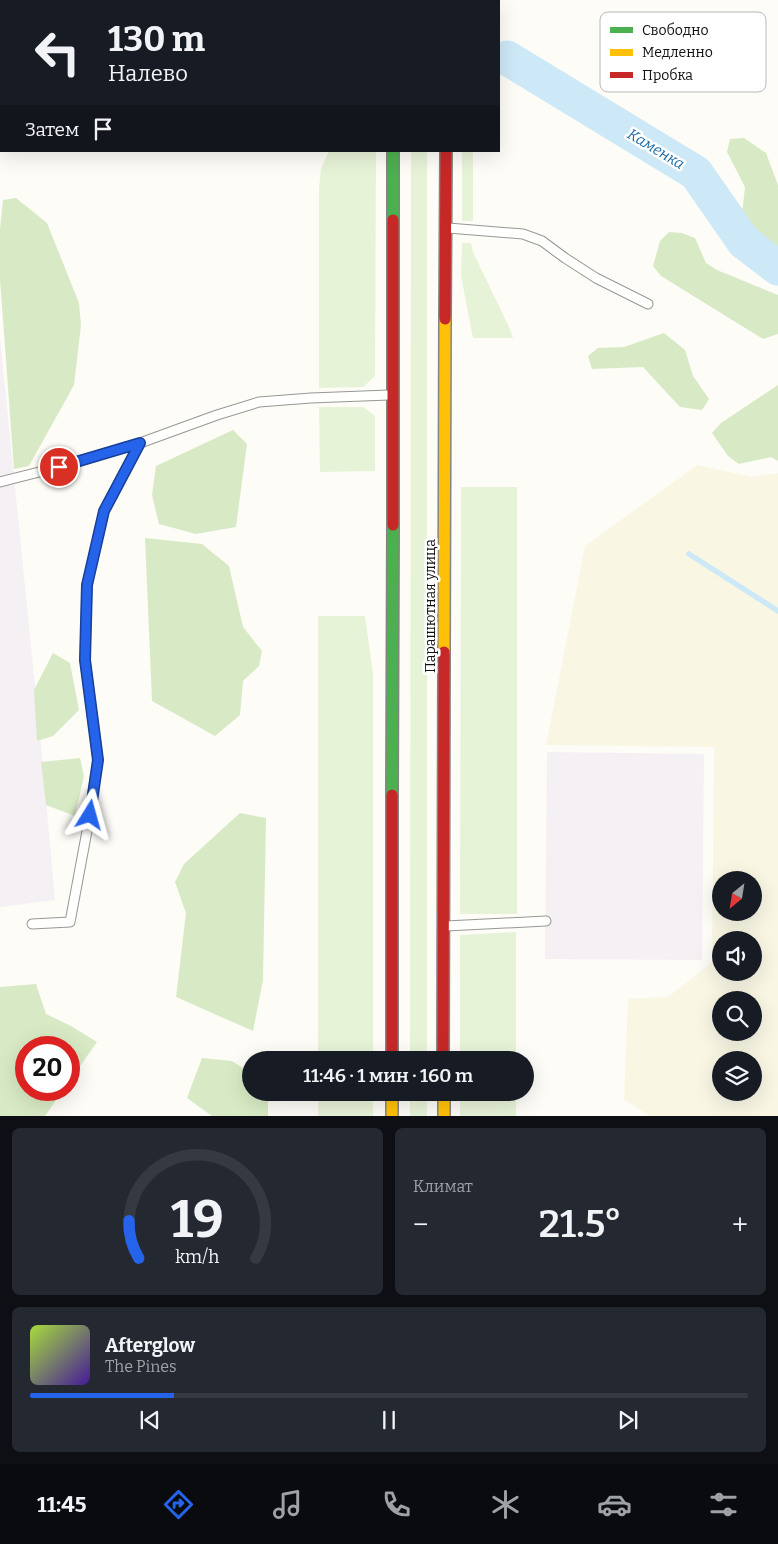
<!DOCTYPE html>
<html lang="ru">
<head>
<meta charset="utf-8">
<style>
  body { margin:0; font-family:Bitter,serif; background:#242831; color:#f1f3f6; height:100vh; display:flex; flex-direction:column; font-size:19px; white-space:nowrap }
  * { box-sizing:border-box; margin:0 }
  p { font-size:16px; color:#9ea1a6 }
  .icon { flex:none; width:28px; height:28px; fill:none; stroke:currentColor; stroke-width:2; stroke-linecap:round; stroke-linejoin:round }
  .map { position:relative; height:1116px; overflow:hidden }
  .sheet { display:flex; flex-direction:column; gap:12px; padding:12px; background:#0d0f14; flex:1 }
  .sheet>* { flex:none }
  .banner { position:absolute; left:0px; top:0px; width:500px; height:152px; box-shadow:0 5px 20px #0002; background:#171b24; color:#f1f3f6; overflow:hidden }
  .needle { width:32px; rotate:210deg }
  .tools { position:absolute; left:712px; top:871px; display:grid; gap:10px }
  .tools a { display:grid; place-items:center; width:50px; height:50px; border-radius:50%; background:#171b24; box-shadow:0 5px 20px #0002; font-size:25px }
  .speed { position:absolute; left:15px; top:1036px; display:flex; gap:10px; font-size:25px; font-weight:700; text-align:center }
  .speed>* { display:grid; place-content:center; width:65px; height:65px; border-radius:50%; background:#171b24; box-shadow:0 5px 20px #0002; line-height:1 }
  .speed .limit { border:8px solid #d22; background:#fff; color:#111 }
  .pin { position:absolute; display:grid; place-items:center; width:42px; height:42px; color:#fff; margin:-21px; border:2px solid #fff; border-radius:50%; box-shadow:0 1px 5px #0007 }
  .me { position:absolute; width:55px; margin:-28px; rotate:8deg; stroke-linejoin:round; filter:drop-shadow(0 0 4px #0008) }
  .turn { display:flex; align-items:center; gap:18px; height:105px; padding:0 25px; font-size:22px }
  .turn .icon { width:65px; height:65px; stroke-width:2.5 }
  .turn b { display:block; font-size:35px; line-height:42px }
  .then { display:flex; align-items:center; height:48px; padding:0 25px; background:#0003; gap:10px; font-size:19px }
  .big { font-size:38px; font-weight:600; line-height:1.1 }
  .sheet .widget { flex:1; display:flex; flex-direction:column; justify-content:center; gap:8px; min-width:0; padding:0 18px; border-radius:8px; background:#242831 }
  .sheet .dial { align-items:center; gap:0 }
  .dial svg { height:130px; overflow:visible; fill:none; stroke:#363941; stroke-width:7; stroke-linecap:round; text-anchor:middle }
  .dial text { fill:#f1f3f6; stroke:none }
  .song { display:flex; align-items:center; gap:15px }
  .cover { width:60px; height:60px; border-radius:8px; background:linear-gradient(135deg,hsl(80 70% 55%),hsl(260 70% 35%)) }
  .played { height:5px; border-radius:2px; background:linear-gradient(90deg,#2563eb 20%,#363941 20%) }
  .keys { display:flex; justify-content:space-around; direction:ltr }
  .heat { display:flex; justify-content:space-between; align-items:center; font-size:28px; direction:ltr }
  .sheet .tiles { flex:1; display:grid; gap:12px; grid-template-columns:1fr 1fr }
  .widget:last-child { grid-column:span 2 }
  .trip { position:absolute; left:242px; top:1051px; width:292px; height:50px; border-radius:25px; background:#171b24; box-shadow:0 5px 20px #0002; font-weight:600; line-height:50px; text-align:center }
  .dock { display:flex; height:80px; justify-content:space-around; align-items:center; background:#090b0e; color:#9ea1a6 }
  .dock .icon { width:35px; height:35px }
  .dock .selected { color:#2563eb }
  .dock b { font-size:22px; color:#f1f3f6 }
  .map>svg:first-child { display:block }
</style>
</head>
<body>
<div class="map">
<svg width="778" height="1117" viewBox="0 0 778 1117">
  <rect width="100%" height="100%" fill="#fdfcf7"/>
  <g fill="#f5f0f3">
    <polygon points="0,338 41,746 55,900 0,907"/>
    <polygon points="547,752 704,754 702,960 545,959"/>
  </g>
  <path fill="#f9f7e4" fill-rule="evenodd" d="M697,465l55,12 26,-4v643h-128l-26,-16 4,-101 40,-2 44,-35 2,-215 -168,-2 39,-199zM721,880h33v32h-33zM721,940h33v32h-33zM721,1000h33v32h-33zM721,1060h33v32h-33z"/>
  <g fill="#e7f3d7">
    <polygon points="0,0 171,0 169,1 1,1 1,81 0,79"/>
    <polygon points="329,151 376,151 375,376 363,387 319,388 319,188 321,169"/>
    <polygon points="411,151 427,151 427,1060 410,1060"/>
    <rect x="462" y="151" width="11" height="70"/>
    <polygon points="462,243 471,243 473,252 509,327 513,338 473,338 461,276"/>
    <polygon points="319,407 363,407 375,416 375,471 320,472"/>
    <polygon points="461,487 517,487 517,914 460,914"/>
    <polygon points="318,616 365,616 373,673 373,1060 318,1060"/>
    <polygon points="516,932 516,1060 460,1060 460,935"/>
    <rect x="318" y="1093" width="55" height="23"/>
    <rect x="410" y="1093" width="17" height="23"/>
    <rect x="460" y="1093" width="56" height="23"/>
  </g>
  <g fill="#d8eac5">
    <polygon points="744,138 766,153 778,185 778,253 756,245 741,224 745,187 727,152 730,139"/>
    <polygon points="16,198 47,223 79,303 81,325 74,385 29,466 14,469 0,279 0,229 3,200"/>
    <polygon points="669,232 682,233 695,238 706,263 717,270 778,295 778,334 763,339 661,276 653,266 660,241"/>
    <polygon points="664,333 685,350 693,376 709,399 702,410 680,407 643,367 592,369 588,356 598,348 624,347"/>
    <polygon points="778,385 778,461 771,457 739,464 728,456 712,433 721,423"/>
    <polygon points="233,430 247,444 236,527 196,534 159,524 152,495 156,466"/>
    <polygon points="145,538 202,544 229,566 243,627 262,651 259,666 243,681 240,715 215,736 152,701"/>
    <polygon points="53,653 70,663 79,710 53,736 37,741 34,690"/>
    <polygon points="80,758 84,776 75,816 46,805 41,762"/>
    <polygon points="240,813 266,818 263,980 253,1031 176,997 186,913 175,882 184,864"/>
    <polygon points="36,984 46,1014 71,1026 97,1042 69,1082 69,1048 26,1048 26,1090 63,1090 45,1116 0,1116 0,987"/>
    <polygon points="202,1058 232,1061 251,1073 251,1092 268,1093 268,1116 212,1116 187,1098"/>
  </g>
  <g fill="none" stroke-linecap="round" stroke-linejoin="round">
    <polyline stroke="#cde8f7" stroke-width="5.5" points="689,554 778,611"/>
    <g stroke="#cde8f7" stroke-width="35">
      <polyline points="326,0 331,1"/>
      <polyline points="507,58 696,173 744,242 778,268"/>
    </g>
    <defs>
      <g id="lane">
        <polyline points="448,228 523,234 542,241 565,258 596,278 648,304"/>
        <polyline points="0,482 59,467 140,443 217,415 259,402 311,398 389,395"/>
        <polyline points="32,924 70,922 87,831 98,760 85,660 87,585 104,511 140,443"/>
        <polyline points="446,926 546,921"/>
      </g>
      <g id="fast">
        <polyline points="394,0 394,1"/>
        <polyline points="393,220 393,151"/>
        <polyline points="392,795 393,525"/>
      </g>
      <g id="slow">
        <polyline points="446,0 446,1"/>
        <polyline points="444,652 445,319"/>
        <polyline points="392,1092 392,1117"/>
        <polyline points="444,1092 444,1117"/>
      </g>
      <g id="jam">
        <polyline points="445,319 446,151"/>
        <polyline points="393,525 393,220"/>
        <polyline points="392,1060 392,795"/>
        <polyline points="443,1060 444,652"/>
      </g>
    </defs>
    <use href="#lane" stroke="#979795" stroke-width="11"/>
    <use href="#fast" stroke="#858482" stroke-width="14"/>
    <use href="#slow" stroke="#858482" stroke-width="14"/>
    <use href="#jam" stroke="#858482" stroke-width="14"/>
    <use href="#lane" stroke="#fffffe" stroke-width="9"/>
    <use href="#fast" stroke="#4caf50" stroke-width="11"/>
    <use href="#slow" stroke="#ffc107" stroke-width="11"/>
    <use href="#jam" stroke="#c62828" stroke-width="11"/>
  </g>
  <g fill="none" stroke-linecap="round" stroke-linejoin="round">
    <defs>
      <polyline id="route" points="59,467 140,443 104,511 87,585 85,660 98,760 90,815"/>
    </defs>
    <use href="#route" stroke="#184099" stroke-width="12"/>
    <use href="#route" stroke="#2563eb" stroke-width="9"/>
  </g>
  <g text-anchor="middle" stroke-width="5" stroke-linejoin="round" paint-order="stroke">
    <g font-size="14" fill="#111" stroke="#fff">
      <text transform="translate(430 606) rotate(-90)" y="5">Парашютная улица</text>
    </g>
    <g font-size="15" font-style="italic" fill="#1768a6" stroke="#fff">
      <text transform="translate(656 149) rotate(31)" y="5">Каменка</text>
    </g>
  </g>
  <rect x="600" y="12" width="166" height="80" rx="8" fill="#fff" stroke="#b8b8b8" stroke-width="1"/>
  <rect x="610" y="27" width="23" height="6" fill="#4caf50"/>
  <rect x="610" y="49" width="23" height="7" fill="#ffc107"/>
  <rect x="610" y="72" width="23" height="6" fill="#c62828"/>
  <g font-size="14" fill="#111">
    <text x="642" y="35">Свободно</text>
    <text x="642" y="57">Медленно</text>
    <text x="642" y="80">Пробка</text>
  </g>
</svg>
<div class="tools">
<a><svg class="needle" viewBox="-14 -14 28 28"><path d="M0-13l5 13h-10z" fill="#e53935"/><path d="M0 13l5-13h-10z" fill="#9ea1a6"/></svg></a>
<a><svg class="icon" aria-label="sound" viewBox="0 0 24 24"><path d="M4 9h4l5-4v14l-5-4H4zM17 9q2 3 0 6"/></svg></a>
<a><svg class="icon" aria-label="search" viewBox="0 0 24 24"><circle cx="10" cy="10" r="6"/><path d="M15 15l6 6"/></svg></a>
<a><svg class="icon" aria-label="layers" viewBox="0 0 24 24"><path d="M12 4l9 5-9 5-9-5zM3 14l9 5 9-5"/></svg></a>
</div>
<div class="speed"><div class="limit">20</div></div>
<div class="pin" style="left:59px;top:467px;background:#d93025"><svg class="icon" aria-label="arrive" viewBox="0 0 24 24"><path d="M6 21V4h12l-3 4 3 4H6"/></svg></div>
<svg class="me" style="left:90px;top:815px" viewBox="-20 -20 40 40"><path d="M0-17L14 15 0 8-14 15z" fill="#2563eb" stroke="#fff" stroke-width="4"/></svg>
<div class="trip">11:46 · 1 мин · 160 m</div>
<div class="banner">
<div class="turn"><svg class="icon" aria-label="left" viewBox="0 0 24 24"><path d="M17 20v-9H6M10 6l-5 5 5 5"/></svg><div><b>130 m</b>Налево</div></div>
<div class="then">Затем<svg class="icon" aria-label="arrive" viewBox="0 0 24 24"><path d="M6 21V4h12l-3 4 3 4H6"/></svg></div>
</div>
</div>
<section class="sheet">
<div class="tiles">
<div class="widget dial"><svg viewBox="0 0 100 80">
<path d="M14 69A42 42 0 1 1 86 69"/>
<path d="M14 69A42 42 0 0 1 8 46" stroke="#2563eb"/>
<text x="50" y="56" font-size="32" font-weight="700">19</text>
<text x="50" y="72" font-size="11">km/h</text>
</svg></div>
<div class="widget"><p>Климат</p>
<div class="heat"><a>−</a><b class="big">21.5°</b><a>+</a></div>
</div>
<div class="widget">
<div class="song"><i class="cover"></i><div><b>Afterglow</b><p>The Pines</p></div></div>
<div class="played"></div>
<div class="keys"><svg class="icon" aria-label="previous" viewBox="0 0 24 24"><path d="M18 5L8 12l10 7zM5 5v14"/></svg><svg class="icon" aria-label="pause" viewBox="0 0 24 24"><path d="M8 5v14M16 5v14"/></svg><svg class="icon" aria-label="next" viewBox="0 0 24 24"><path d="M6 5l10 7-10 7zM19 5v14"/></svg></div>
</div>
</div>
</section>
<nav class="dock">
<b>11:45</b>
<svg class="icon selected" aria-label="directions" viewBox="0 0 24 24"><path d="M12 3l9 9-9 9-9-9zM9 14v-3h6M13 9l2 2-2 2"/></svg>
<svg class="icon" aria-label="music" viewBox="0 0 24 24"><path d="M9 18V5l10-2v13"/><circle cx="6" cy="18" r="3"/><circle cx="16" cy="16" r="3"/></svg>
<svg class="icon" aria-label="phone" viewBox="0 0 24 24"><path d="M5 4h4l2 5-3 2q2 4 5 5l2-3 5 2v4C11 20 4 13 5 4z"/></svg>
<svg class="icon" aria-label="climate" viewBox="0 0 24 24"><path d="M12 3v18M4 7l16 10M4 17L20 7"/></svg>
<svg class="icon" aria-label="car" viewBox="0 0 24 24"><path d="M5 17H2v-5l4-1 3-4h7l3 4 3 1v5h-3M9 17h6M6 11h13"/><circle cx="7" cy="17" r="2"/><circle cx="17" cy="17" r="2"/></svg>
<svg class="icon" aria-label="filters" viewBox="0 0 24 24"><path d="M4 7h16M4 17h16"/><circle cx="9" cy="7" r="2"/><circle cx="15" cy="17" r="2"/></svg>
</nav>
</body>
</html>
